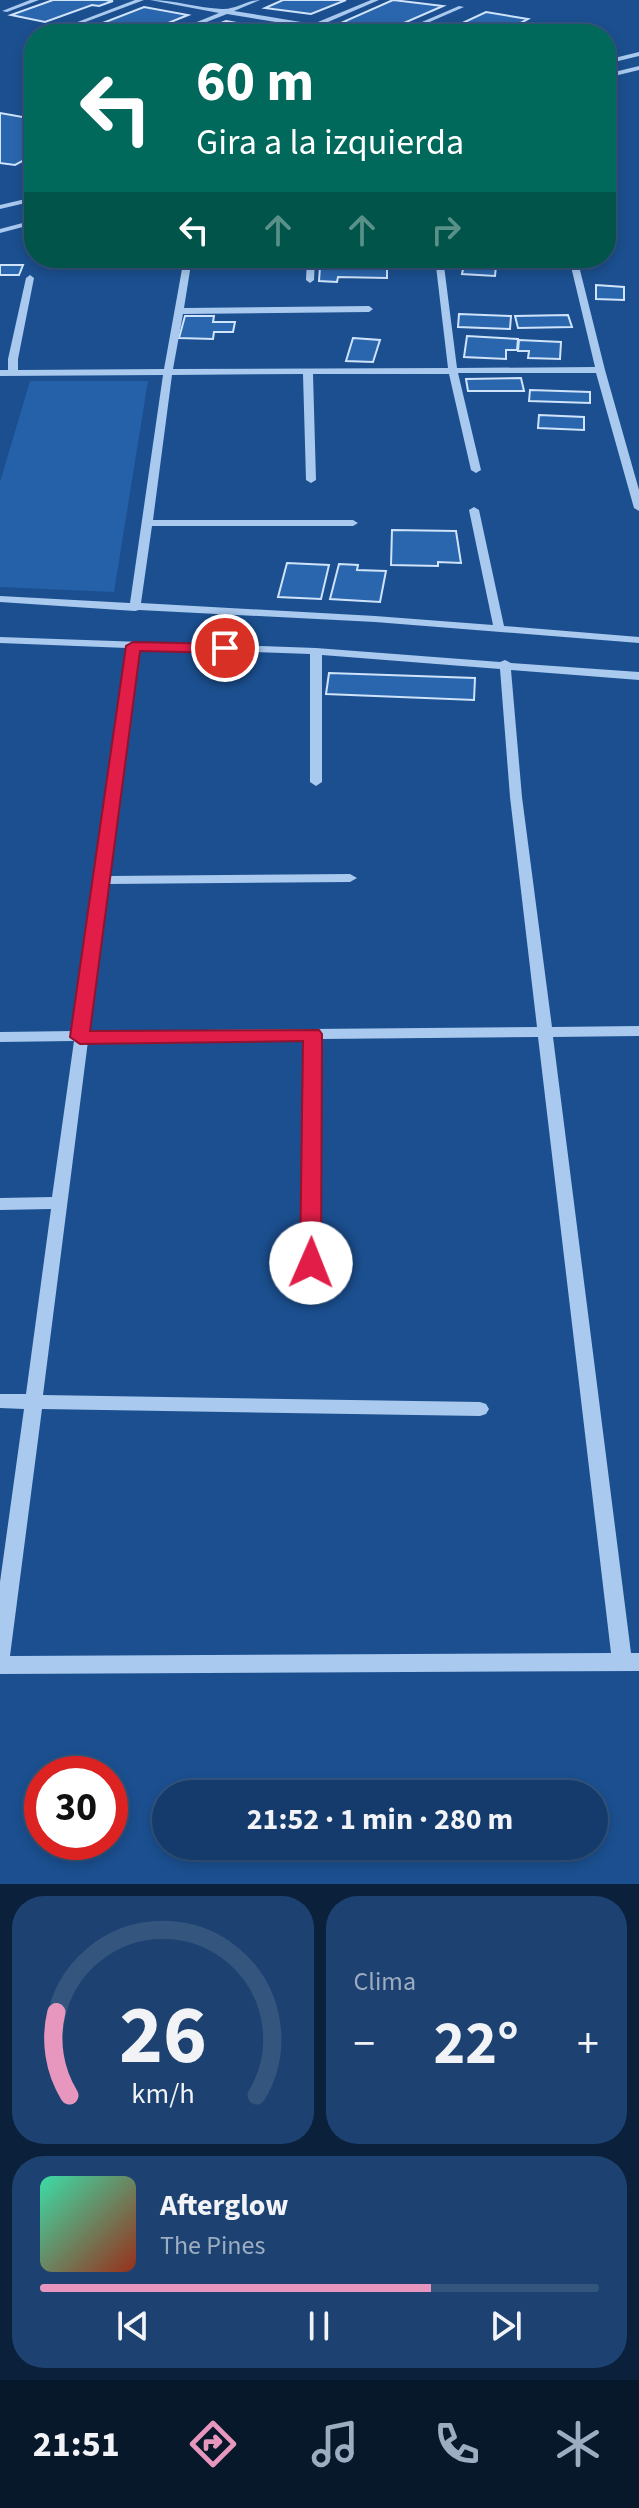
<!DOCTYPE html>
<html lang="es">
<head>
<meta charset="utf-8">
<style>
  body { margin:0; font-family:"Source Sans 3",sans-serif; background:#1d4271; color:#f1f3f6; height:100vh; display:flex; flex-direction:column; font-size:30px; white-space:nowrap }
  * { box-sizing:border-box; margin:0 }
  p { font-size:26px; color:#9dadc1 }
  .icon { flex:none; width:44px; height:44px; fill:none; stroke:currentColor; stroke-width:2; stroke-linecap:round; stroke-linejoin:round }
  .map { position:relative; height:1884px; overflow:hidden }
  .details { display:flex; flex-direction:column; gap:12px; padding:12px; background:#0b203b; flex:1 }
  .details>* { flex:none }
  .banner { position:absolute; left:24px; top:24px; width:592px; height:244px; border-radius:32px; box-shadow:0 4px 12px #0003,0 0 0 2px #33557e; background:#00695c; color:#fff; overflow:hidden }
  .speed { position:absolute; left:24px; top:1756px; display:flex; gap:16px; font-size:40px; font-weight:700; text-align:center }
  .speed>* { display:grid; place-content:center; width:104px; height:104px; border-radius:50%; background:#143b6b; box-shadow:0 4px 12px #0003,0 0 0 2px #33557e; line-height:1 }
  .speed .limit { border:12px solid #d22; background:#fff; color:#111 }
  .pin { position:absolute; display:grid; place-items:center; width:68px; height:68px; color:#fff; margin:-34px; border:4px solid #fff; border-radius:50%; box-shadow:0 2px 8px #0007 }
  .me { position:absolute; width:88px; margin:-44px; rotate:1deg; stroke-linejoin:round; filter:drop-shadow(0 0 6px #0008) }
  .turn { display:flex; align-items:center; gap:28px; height:168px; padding:0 40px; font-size:36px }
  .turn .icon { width:104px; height:104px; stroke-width:2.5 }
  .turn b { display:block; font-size:56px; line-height:68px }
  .lanes { display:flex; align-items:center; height:76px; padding:0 40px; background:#0003; justify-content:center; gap:40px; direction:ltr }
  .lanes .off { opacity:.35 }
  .big { font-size:60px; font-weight:700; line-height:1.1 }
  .details .tile { flex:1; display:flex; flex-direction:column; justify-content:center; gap:12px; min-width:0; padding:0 28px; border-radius:32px; background:#1d4271 }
  .details .dial { align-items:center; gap:0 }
  .dial svg { height:208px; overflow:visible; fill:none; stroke:#33557e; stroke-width:7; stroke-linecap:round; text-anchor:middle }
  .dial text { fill:#f1f3f6; stroke:none }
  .song { display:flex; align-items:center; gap:24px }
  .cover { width:96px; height:96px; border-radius:12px; background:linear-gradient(135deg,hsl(160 70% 55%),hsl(10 70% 35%)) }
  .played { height:8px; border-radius:4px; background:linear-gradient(90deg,#e797bd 70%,#33557e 70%) }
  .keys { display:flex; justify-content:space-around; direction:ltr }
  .heat { display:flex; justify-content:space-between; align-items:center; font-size:44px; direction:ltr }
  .details .tiles { flex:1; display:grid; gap:12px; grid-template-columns:1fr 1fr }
  .tile:last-child { grid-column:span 2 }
  .trip { position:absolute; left:152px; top:1780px; width:456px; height:80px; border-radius:40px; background:#143b6b; box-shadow:0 4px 12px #0003,0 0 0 2px #33557e; font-weight:700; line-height:80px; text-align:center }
  .tab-bar { display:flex; height:128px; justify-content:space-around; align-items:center; background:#08182b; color:#9dadc1 }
  .tab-bar .icon { width:56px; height:56px }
  .tab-bar .current { color:#e797bd }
  .tab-bar b { font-size:36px; color:#f1f3f6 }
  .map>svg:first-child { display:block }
</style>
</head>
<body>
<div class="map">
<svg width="639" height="1884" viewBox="0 0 639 1884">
  <rect width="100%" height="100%" fill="#1b4f8f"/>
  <polygon fill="#2461a8" points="30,381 148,381 114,592 0,587 0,482"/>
  <g fill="#2a66ad" stroke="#cfe3fa" stroke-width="2">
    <polygon points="53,0 105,0 113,1 99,6 92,5 45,22 11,15"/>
    <polygon points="283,0 346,0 311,14 265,8"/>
    <polygon points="393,0 443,6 388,30 343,22"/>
    <polygon points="144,7 188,15 141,34 90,28"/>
    <polygon points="486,12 528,19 508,30 496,28 484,34 439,34"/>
    <polygon points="226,21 269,29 258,34 193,34"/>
    <polygon points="0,113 34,119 34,155 15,165 0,163"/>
    <polygon points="320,258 370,258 366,267 317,263"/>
    <polygon points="497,258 548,258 550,265 499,266"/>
    <polygon points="464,264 496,266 495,276 462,274"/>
    <polygon points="0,265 23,265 19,275 0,275"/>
    <polygon points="320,267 387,268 387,278 338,277 337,282 319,281"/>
    <polygon points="596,285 624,287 624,300 596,299"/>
    <polygon points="459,314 511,316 510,329 458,327"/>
    <polygon points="568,315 572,327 518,328 515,316"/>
    <polygon points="185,316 214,316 213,322 235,322 233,332 214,332 213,339 179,338"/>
    <polygon points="467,336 518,339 517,350 506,350 506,359 464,357"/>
    <polygon points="353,338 380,340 373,362 346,361"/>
    <polygon points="519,340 561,342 560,359 528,358 529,351 518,351"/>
    <polygon points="521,378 524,391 468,391 466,379"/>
    <polygon points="530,390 590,392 590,403 529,401"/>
    <polygon points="539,415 584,417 584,430 538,428"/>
    <polygon points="392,530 456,531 461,563 438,562 438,566 391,565"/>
    <polygon points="287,563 329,565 321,599 278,597"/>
    <polygon points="339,564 358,565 357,570 386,571 380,602 330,599"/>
    <polygon points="329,673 475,678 474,700 326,694"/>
  </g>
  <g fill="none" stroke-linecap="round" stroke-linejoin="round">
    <g fill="#a9c9ee" fill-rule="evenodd">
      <polygon points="30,0 39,0 7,12 2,11"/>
      <polygon points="135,0 144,0 72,27 67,26"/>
      <path d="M150,0c25,0 48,8 72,9 13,1 25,-9 38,-9l-26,11 79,13 58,-24h8l-58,25 47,9 -54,-6 -14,6h-9l16,-7 -80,-13 -51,20h-9l52,-21z"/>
      <polygon points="459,6 464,7 402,34 394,34"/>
      <polygon points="639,52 639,56 606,64 606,60"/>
      <polygon points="639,66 639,70 606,78 606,74"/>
      <polygon points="34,197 34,201 0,209 0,205"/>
      <polygon points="34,220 34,224 0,233 0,229"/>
      <polygon points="184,258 192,258 184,308 369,306 373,309 369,312 183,314 173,369 448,368 435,258 443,258 457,368 595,367 569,258 577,258 605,370 639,490 639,511 634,508 596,373 458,373 481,470 476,473 471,470 449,374 313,374 316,480 311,483 306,480 303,374 172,375 153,520 353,520 358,523 353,526 152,526 141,603 375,616 493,625 469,510 474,507 479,510 504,626 639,637 639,643 375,622 139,610 135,611 0,602 0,596 130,603 163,375 0,376 0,370 8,370 8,359 26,278 30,275 34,278 18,359 18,370 164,369"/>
      <polygon points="307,258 315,258 314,280 310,283 306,280"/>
      <path d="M0,637l316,11 184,14 5,-2 6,3 128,9v8l-128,-10 11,127 30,230 87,-1v10l-86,1 78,616h8v18l-639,3v-92l24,-173 -24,-1v-14h26l25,-185 -51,1v-12l52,-1 22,-156 -74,1v-10l75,-1 52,-383 -127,-5zM138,648l172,6v128l6,4 6,-4v-127l178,14 10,128 27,230 -447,4 18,-147 242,-2 7,-4 -7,-4 -241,2zM538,1037l73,616 -601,3 32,-247 438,7 6,-2 3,-5 -3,-5 -6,-2 -437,-7 45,-354 218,-2 -3,224 2,4 6,2 6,-2 2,-4 1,-224z"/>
    </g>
  </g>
  <polygon fill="#e11d48" stroke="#92132f" stroke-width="2" points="133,642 225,644 232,648 225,653 140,651 90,1031 319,1030 322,1034 321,1263 318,1269 303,1269 300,1263 303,1041 80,1044 70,1037 126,646"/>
</svg>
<div class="speed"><div class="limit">30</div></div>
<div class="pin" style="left:225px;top:648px;background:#d93025"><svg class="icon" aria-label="arrive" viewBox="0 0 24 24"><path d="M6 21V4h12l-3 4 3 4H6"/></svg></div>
<svg class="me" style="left:311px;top:1263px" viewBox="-20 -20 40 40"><circle r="19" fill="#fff"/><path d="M0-13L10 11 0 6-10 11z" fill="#e11d48"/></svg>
<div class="trip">21:52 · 1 min · 280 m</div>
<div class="banner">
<div class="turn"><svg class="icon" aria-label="left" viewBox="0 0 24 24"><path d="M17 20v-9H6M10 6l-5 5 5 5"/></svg><div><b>60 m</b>Gira a la izquierda</div></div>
<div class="lanes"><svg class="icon" aria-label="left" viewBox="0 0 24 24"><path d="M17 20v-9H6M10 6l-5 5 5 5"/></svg><svg class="icon off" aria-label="ahead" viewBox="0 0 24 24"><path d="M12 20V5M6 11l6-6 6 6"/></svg><svg class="icon off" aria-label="ahead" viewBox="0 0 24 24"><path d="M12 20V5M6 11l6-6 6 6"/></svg><svg class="icon off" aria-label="right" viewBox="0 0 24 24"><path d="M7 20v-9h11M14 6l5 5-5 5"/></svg></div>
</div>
</div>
<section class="details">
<div class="tiles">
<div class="tile dial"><svg viewBox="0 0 100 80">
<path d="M14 69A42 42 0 1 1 86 69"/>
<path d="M14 69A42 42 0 0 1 9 37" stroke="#e797bd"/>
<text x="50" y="56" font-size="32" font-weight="700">26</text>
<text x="50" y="72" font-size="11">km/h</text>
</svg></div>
<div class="tile"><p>Clima</p>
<div class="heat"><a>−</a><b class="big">22°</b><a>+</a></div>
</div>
<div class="tile">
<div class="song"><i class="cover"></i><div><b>Afterglow</b><p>The Pines</p></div></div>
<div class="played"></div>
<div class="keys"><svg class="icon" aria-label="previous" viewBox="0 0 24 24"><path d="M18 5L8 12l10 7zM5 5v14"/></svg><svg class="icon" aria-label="pause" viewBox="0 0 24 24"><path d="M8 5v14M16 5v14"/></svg><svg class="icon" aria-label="next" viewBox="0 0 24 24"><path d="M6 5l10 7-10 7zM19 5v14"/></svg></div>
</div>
</div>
</section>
<nav class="tab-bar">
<b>21:51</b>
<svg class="icon current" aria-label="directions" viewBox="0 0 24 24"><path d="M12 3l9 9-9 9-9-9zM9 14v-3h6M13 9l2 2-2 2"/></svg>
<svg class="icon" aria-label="music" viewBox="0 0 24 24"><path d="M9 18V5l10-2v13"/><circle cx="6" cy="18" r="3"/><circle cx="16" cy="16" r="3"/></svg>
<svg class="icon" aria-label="phone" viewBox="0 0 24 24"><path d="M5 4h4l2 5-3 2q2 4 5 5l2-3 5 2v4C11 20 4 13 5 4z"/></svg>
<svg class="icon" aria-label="climate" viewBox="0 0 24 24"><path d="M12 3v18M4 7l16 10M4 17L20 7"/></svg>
</nav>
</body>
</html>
